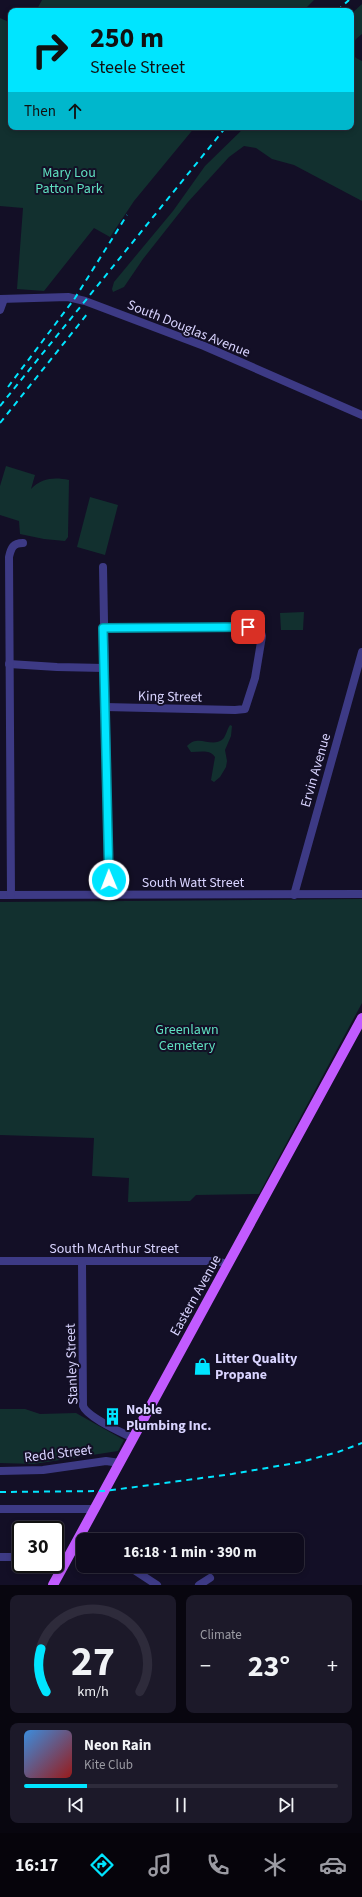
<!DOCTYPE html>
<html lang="en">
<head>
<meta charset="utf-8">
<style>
  body { margin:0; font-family:"Source Sans 3",sans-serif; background:#1c1929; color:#f1f3f6; height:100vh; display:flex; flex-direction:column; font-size:15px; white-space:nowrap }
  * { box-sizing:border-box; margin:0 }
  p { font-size:13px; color:#9b9ba3 }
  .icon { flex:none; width:22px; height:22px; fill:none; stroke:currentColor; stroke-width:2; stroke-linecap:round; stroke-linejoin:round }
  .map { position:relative; height:1585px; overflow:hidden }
  .details { display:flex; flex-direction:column; gap:10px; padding:10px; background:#08060f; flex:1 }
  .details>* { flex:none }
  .hud { position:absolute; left:8px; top:8px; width:346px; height:122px; border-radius:8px; box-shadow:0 2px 6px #0003,0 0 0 1px #2e2b3b; background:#00e5ff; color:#111; overflow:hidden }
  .speed { position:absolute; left:12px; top:1521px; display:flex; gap:8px; font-size:20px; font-weight:700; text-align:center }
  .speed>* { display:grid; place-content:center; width:52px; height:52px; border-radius:50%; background:#0e0b1c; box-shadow:0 2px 6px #0003,0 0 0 1px #2e2b3b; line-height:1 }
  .speed .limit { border:2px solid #111; border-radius:6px; background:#fff; color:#111 }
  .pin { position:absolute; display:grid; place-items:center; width:34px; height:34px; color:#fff; margin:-17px; border-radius:8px; box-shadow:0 2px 6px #0006 }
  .me { position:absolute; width:44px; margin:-22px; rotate:359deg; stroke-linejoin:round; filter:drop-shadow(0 0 3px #0008) }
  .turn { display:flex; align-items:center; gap:14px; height:84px; padding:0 16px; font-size:18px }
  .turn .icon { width:52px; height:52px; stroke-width:2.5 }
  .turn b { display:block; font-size:28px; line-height:34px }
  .then { display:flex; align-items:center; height:38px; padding:0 16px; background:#0003; gap:8px; font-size:15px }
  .big { font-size:30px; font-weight:700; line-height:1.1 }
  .details .widget { flex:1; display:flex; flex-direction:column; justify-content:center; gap:6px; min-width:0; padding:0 14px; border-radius:8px; background:#1c1929 }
  .details .dial { align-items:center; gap:0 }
  .dial svg { height:104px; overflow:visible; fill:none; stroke:#2e2b3b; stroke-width:7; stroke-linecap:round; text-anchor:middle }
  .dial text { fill:#f1f3f6; stroke:none }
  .song { display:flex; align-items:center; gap:12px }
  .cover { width:48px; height:48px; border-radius:6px; background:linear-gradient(135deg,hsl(210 70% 55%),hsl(0 70% 35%)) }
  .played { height:4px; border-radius:2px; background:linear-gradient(90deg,#00e5ff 20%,#2e2b3b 20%) }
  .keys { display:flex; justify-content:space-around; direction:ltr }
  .heat { display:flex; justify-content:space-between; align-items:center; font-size:22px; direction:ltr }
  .details .tiles { flex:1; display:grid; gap:10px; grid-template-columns:1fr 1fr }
  .widget:last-child { grid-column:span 2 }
  .trip { position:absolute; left:76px; top:1533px; width:228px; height:40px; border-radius:8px; background:#0e0b1c; box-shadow:0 2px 6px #0003,0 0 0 1px #2e2b3b; font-weight:700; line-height:40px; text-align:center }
  .tab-bar { display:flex; height:64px; justify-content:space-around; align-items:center; background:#06040b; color:#9b9ba3 }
  .tab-bar .icon { width:28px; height:28px }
  .tab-bar .on { color:#00e5ff }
  .tab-bar b { font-size:18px; color:#f1f3f6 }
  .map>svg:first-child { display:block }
</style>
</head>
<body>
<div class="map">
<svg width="362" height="1585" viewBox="0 0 362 1585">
  <rect width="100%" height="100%" fill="#130f26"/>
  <g fill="#12302f">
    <polygon points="42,0 314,0 303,11 36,11"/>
    <polygon points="362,4 362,34 356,39 351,48 351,14"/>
    <polygon points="0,18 11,23 11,127 195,127 134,201 110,237 94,228 44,291 17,289 23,208 0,206"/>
    <polygon points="351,50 356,58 362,61 362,201 294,165 272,159 256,148 244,146 229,157 188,202 143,259 124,287 113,292 112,289 114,282 173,211 205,166 245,127 351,127"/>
    <path d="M6,466l29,9 -4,14c11,-11 23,-12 38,-9l-1,57 -3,4 -21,-2 -24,-5 -1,-13 -19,-6v-29z"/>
    <polygon points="90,497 118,505 105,555 77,547"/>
    <polygon points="304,612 303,630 281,630 280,613"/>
    <path d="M230,725l2,1 -1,10 -6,14 2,11 -1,6 -6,10 -6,5 -3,-2 4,-23c-5,-8 -15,-5 -24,-5l-4,-6c12,-13 24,3 36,-7 3,-3 4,-10 7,-14z"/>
    <polygon points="362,899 362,1003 259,1194 196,1195 190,1201 128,1202 129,1178 92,1176 94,1138 0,1135 0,902"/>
    <polygon points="0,1409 25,1409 40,1414 76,1413 124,1440 118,1451 34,1464 0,1463"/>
  </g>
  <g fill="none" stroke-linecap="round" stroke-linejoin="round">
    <g stroke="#3d3a85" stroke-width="8">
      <polyline points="0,299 68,297 85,301 204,346 362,415"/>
      <polyline points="0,310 4,299"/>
      <polyline points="103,567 109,895"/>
      <polyline points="103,628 254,627 260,629 262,636 255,678 245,709 235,710 105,707"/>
      <polyline points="9,664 57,667 104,668"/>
      <polyline points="0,895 362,894"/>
      <path d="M11,895l-2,-338c2,-9 4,-14 14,-14"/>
      <polyline points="294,895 362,652"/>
      <polyline points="0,1261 217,1261 227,1264"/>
      <path d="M82,1262l1,144c4,11 38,26 50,32"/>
      <polyline points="0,1471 43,1470 106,1461 120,1463"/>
      <polyline points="0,1509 94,1509"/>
      <polyline points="81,1535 89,1540"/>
      <polyline points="0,1557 21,1557"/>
      <polyline points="55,1557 68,1557"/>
      <polyline points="128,1566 157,1585"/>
      <polyline points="199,1585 210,1578"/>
    </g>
    <polyline stroke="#c25bff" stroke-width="10" points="53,1585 362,1018"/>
    <g stroke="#00e5ff" stroke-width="2" stroke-dasharray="6 5" stroke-linecap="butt">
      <polyline points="337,11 349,0"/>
      <polyline points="8,387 75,298 127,215"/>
      <polyline points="0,406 226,127"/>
      <polyline points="0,423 88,313"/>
      <polyline points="0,1492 105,1491 232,1474 301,1462 338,1452 362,1443"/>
    </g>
  </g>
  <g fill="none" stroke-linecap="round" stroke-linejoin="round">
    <defs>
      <polyline id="route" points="109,880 103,628 248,627"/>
    </defs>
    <use href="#route" stroke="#0095a6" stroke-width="10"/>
    <use href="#route" stroke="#00e5ff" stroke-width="7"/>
  </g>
  <defs>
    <symbol id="shop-bare" viewBox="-9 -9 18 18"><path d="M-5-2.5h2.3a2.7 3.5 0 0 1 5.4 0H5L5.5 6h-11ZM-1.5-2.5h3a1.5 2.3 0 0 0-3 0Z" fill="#00e5ff" stroke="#130f26" stroke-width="2.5" paint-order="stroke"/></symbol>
    <symbol id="building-bare" viewBox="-9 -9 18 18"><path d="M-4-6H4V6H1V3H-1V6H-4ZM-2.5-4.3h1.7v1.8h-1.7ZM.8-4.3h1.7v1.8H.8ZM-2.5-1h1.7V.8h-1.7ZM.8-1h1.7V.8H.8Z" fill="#00e5ff" stroke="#130f26" stroke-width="2.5" paint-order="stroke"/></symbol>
  </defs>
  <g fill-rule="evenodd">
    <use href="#shop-bare" x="190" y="1354" width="25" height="25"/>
    <use href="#building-bare" x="100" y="1404" width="25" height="25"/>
  </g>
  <g text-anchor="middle" stroke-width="4" stroke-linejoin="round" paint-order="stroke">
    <g font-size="14" fill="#5fe0c0" stroke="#130f26">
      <text x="69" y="177">Mary Lou<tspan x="69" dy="16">Patton Park</tspan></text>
      <text x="187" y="1034">Greenlawn<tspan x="187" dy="16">Cemetery</tspan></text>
    </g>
    <g font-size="14" fill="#d9d4ff" stroke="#130f26">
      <text transform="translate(189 328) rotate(22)" y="5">South Douglas Avenue</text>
      <text transform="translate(170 696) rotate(1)" y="5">King Street</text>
      <text transform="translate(315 770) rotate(-74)" y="5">Ervin Avenue</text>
      <text x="193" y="887">South Watt Street</text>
      <text x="114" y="1253">South McArthur Street</text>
      <text transform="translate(195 1295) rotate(-61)" y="5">Eastern Avenue</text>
      <text transform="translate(71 1364) rotate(-92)" y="5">Stanley Street</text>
      <text transform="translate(58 1453) rotate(-7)" y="5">Redd Street</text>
    </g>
    <g font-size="14" font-weight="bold" fill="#d9d4ff" stroke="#130f26" text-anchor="start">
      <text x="215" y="1363">Litter Quality<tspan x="215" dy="16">Propane</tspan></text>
      <text x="126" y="1414">Noble<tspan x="126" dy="16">Plumbing Inc.</tspan></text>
    </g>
  </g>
</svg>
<div class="speed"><div class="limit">30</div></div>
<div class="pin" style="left:248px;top:627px;background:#d93025"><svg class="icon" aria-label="arrive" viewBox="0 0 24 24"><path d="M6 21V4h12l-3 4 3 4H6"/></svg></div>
<svg class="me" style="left:109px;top:880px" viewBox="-20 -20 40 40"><circle r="17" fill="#00e5ff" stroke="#fff" stroke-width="3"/><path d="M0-11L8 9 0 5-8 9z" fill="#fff"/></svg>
<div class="trip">16:18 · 1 min · 390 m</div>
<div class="hud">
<div class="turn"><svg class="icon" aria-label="right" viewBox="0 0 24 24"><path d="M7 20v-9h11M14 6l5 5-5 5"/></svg><div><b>250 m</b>Steele Street</div></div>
<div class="then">Then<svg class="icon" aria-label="ahead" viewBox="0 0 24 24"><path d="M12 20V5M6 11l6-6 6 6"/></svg></div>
</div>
</div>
<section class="details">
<div class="tiles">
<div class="widget dial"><svg viewBox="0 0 100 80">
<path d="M14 69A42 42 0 1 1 86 69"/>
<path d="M14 69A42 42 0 0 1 10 36" stroke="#00e5ff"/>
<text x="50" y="56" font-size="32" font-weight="700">27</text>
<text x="50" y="72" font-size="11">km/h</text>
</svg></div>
<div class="widget"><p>Climate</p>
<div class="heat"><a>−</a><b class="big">23°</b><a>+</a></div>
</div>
<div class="widget">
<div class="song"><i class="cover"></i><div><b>Neon Rain</b><p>Kite Club</p></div></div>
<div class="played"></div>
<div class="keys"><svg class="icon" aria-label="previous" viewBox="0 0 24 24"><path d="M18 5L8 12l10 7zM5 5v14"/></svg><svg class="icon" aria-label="pause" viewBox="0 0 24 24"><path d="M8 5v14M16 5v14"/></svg><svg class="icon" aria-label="next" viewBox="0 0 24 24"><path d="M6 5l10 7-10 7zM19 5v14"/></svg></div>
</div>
</div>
</section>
<nav class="tab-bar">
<b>16:17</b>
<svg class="icon on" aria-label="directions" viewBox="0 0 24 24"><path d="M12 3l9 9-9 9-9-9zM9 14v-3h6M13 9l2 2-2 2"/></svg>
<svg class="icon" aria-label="music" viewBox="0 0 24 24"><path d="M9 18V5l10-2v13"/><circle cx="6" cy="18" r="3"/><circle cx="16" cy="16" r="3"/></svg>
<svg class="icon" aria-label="phone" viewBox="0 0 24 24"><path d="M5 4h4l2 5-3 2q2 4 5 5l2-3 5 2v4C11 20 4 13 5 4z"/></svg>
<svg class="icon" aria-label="climate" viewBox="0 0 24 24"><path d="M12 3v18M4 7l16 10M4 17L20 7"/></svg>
<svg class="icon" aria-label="car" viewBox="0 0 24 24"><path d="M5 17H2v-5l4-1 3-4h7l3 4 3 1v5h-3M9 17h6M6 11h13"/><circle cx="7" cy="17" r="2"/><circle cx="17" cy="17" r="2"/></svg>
</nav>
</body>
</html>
